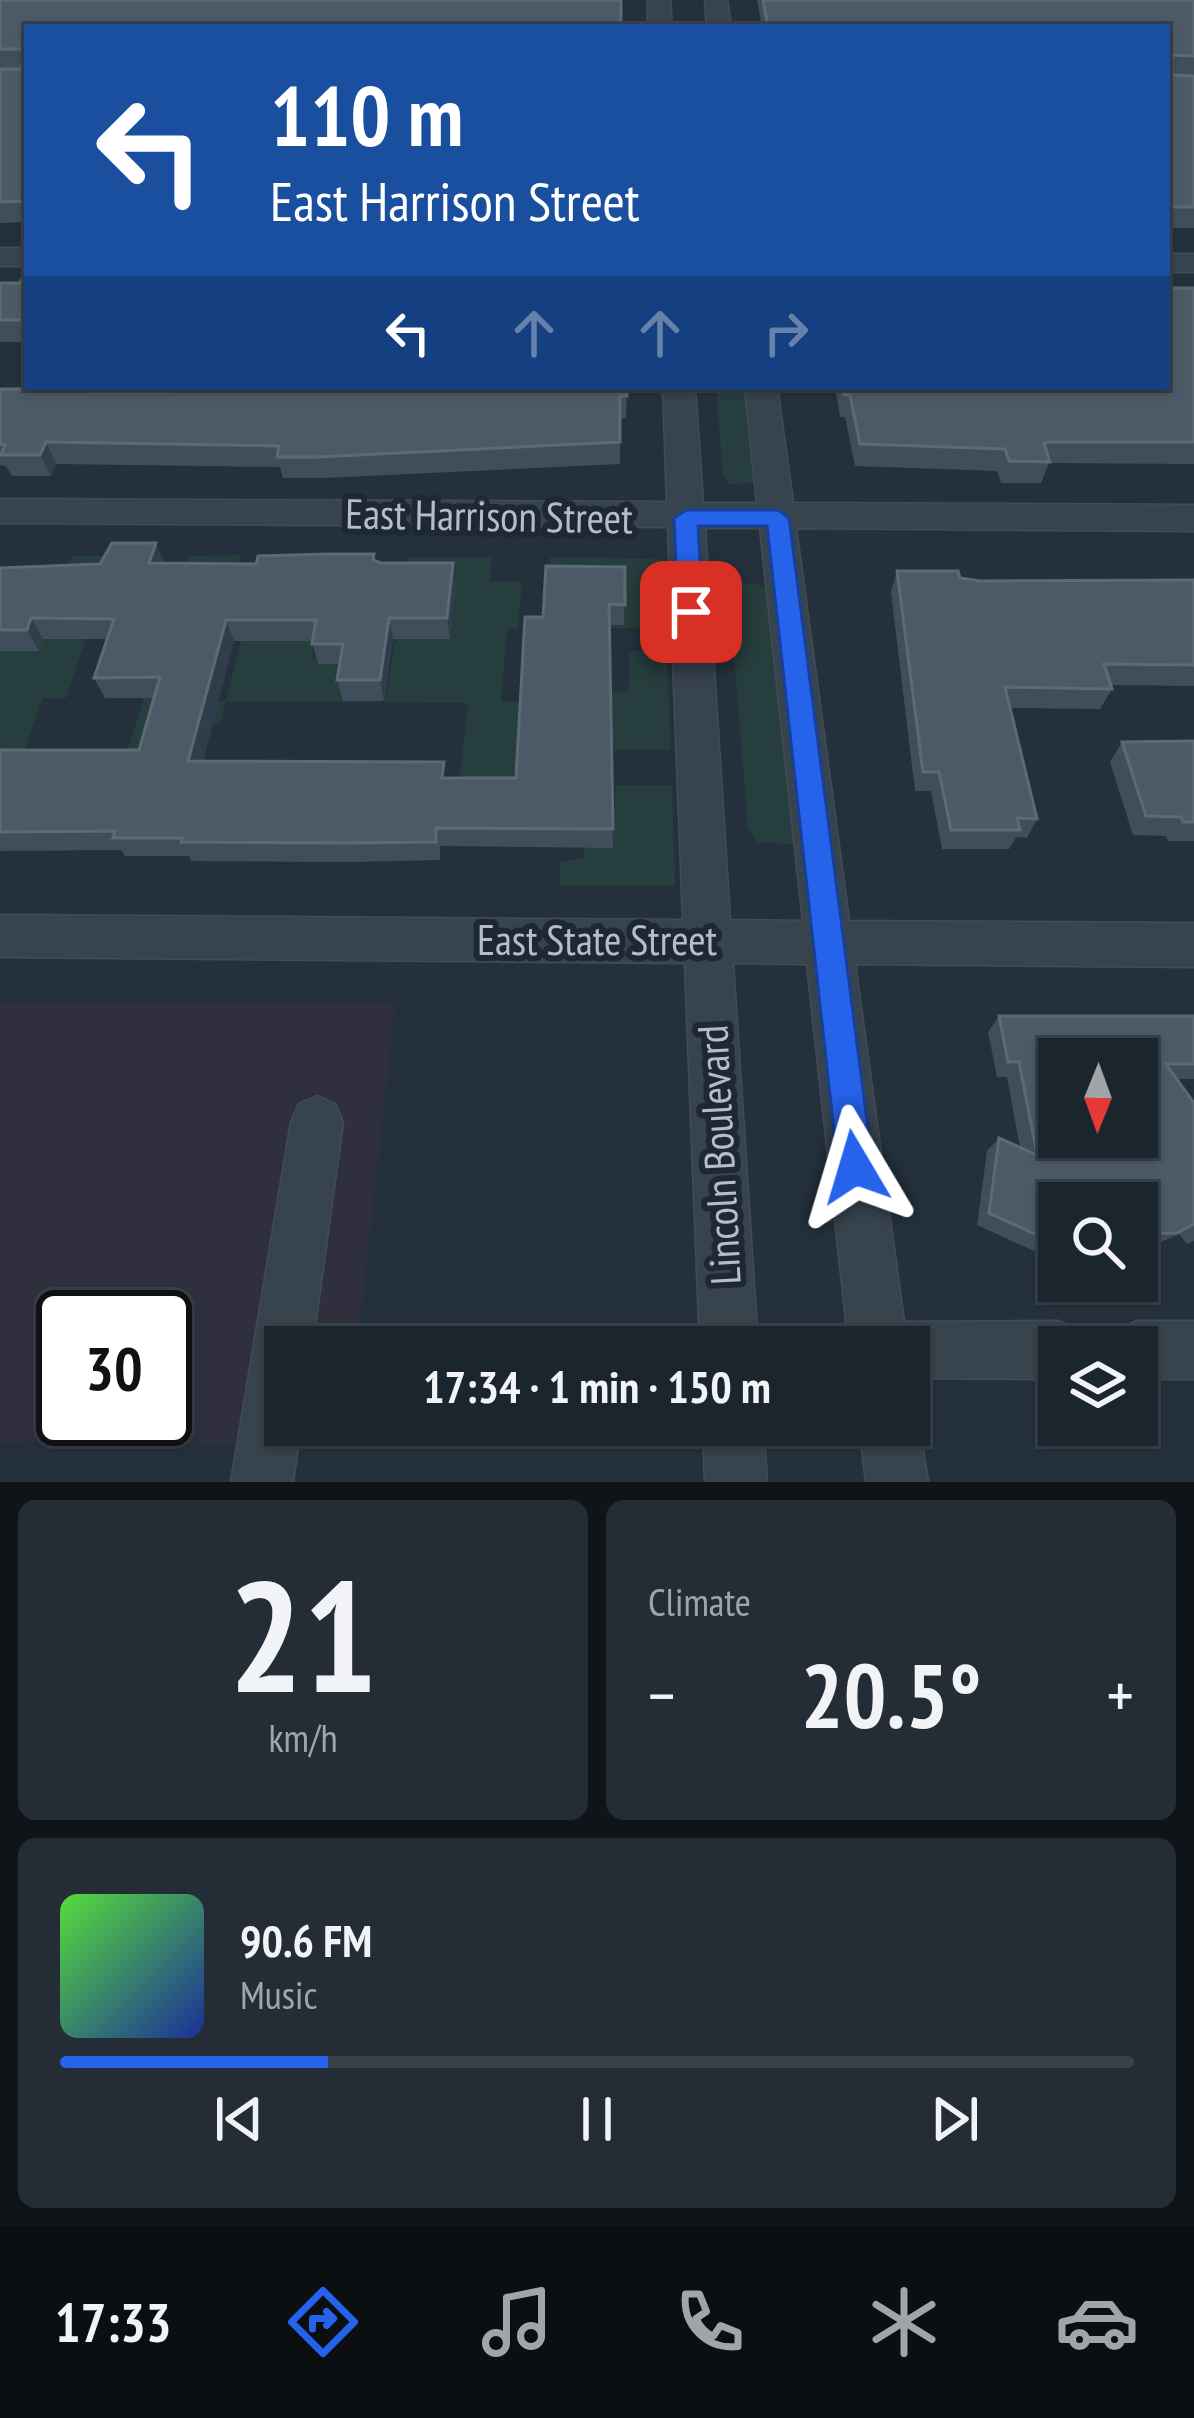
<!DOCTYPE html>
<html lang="en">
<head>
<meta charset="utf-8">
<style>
  body { margin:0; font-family:"PT Sans Narrow",sans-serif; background:#242d36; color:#f1f3f6; height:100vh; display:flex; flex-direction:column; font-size:45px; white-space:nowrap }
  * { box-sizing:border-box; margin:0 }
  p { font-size:39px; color:#a0a5aa }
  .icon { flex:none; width:66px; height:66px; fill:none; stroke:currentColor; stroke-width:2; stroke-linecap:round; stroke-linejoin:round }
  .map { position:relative; height:1482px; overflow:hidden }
  .sheet { display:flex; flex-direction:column; gap:18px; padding:18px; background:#0f1419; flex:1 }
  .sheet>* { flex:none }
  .banner { position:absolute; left:24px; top:24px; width:1146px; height:366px; border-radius:0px; box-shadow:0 3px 9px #0004,0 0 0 3px #39424a; background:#1a4fa0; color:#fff; overflow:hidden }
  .needle { width:78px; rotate:181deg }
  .buttons { position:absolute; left:1038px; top:1038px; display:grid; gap:24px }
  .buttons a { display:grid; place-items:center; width:120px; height:120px; border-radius:0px; background:#1b252e; box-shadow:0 3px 9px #0004,0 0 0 3px #39424a; font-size:60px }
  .speed { position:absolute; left:36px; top:1290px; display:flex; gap:24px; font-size:60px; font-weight:700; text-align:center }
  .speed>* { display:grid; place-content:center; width:156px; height:156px; border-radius:50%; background:#1b252e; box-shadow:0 3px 9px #0004,0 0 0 3px #39424a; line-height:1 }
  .speed .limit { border:6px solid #111; border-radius:18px; background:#fff; color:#111 }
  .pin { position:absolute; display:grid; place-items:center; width:102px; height:102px; color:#fff; margin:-51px; border-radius:24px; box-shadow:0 6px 18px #0006 }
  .me { position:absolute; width:132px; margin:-66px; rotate:353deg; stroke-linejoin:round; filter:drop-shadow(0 0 9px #0008) }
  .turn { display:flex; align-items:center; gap:42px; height:252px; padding:0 48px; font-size:54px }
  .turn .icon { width:156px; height:156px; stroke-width:2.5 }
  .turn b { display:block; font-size:84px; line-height:102px }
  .lanes { display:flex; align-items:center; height:114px; padding:0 48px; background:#0003; justify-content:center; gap:60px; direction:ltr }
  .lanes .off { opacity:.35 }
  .big { font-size:90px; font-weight:600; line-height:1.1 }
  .sheet .tile { flex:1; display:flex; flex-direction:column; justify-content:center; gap:18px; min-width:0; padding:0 42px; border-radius:18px; background:#242d36 }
  .sheet .dial { align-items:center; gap:0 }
  .dial b { font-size:156px; line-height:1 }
  .song { display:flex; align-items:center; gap:36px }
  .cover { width:144px; height:144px; border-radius:18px; background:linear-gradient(135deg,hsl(110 70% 55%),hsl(230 70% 35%)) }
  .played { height:12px; border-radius:6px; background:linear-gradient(90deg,#2563eb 25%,#39424a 25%) }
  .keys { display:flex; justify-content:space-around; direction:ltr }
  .heat { display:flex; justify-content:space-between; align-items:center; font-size:66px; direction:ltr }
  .sheet .tiles { flex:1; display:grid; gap:18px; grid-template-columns:1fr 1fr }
  .tile:last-child { grid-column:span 2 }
  .trip { position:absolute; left:264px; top:1326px; width:666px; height:120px; border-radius:0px; background:#1b252e; box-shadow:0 3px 9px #0004,0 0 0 3px #39424a; font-weight:600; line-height:120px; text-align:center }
  .menu { display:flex; height:192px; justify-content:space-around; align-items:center; background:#0b0f12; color:#a0a5aa }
  .menu .icon { width:84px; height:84px }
  .menu .active { color:#2563eb }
  .menu b { font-size:54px; color:#f1f3f6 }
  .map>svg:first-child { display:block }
</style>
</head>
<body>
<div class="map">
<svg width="1194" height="1482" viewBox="0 0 1194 1482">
  <rect width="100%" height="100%" fill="#24313d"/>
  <path fill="#2f2f3e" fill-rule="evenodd" d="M0,1004l395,1 -38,342h-72v78h63l-2,18 -346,-1zM63,1317h102v102h-102z"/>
  <g fill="#263e3d">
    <polygon points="716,387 750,387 758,475 753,483 729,484 723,476"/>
    <polygon points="241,555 201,702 226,701 262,557 332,557 311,658 380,659 373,702 226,702 220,725 157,724 114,793 189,556"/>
    <polygon points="73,556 113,556 66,698 43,698 24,752 0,753 0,647 32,647"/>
    <polygon points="409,557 492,558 490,582 522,582 518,628 507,629 501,702 609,702 609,693 629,692 629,651 667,650 671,750 610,750 609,788 459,785 468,703 385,702"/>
    <polygon points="550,557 663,559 666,628 548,629"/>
    <polygon points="752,583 767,587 801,830 792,844 757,842 748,828 729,596 738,585"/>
    <polygon points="616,785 672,785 675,886 560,886 560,862 583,858 584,847 612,847"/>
  </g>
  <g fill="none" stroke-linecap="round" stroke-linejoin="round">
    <defs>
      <g id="minor">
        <polygon points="648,0 670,0 672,27 648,27"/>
        <polygon points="705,0 727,0 731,27 707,27"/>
        <rect x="0" y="248" width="27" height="18"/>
        <rect x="1167" y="254" width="27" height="18"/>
        <path d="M663,387h32l8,116h54l-12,-116h32l16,116 401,2v26l-398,-3 53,393 345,2v44l-339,-3 49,358 155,-1 20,9 8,17h-28v32l-150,-1v-31h-60l-42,-383 -74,-1 25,384h-58l-15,-384 -685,-6v-42l683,5 -15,-393 -668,-4v-24l667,3zM705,528h55l43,393 -73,-1z"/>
        <polygon points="317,1096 335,1104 343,1122 312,1347 285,1347 285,1425 301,1425 293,1482 231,1482 291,1122 299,1104"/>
        <polygon points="1137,1321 1194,1321 1194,1379 1137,1379 1137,1347 1109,1347 1117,1330"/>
        <polygon points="909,1403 919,1425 928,1482 866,1482 859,1425 909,1425"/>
        <polygon points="703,1425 763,1425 767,1482 705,1482"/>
      </g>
    </defs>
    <use href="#minor" stroke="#414c56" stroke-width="3"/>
    <use href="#minor" fill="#37434d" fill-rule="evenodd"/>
  </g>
  <g fill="#3f4e5a">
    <polygon points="0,0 27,27 27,222 0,223"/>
    <polygon points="757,0 1194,0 1194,228 1167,228 1167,27 762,27"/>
    <polygon points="27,275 27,342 0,342 0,283 20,283"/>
    <polygon points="1194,288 1194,464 1049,463 1041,483 1001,483 997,471 855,466 845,417 840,417 835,387 1167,387"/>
    <polygon points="31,387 109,387 107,392 627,387 626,418 620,418 620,464 324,478 283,478 280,467 56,464 51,476 12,476 6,466 0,465 0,389 31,389"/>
    <polygon points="374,554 376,561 456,584 450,639 393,639 384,701 343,701 337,680 339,664 318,664 312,641 234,641 203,761 447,778 516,778 543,617 625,567 624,625 610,625 613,848 440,846 440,860 352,862 191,861 189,856 125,856 121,850 0,851 0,750 139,750 154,698 105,698 94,678 107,639 43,639 39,651 0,651 0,568 164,563 256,564"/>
    <polygon points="897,571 980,581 1194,580 1194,686 1111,685 1112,689 1100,709 1010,708 1037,819 1027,838 1016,837 1009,849 942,849 931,791 915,791 891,592"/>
    <polygon points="1194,741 1194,841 1168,841 1166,836 1133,835 1110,762 1122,742"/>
    <polygon points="999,1016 1194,1016 1194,1079 1177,1079 1194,1103 1194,1241 1187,1244 1179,1234 1159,1243 1137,1244 1137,1203 1059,1203 1059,1239 1049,1235 1048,1240 1034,1251 977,1225 987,1151 999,1138 1020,1147 1007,1077 997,1077 988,1032"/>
  </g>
  <g fill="#2f3e4a">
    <polygon points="91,387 109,387 98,414 89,392"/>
    <polygon points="46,442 56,464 51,476 40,455"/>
    <polygon points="156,543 165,564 149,563"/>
    <polygon points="453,563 456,584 450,639 447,618"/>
    <polygon points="31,618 43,639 39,651 27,630"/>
    <polygon points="389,618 393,639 384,701 380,680"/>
    <polygon points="226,620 234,641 198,780 188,761"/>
  </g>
  <g fill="#4b5a66" stroke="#5c6a75" stroke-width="3" fill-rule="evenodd">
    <polygon points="0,0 621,0 621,27 27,27 27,201 0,202 0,69 22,69 23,49 0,49"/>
    <polygon points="763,0 1194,0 1194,56 1172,55 1172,75 1194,76 1194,207 1167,207 1167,27 768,27"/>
    <polygon points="24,274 27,275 27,320 0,320 0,283 20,283"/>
    <polygon points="1167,288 1194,288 1194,442 1050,442 1044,443 1050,462 1009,461 1005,449 860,444 850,395 844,395 843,387 1167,387"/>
    <polygon points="31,387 91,387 89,392 169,392 171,387 627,387 627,396 620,396 620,442 318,457 277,457 279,446 46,442 40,455 1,455 5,445 0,444 0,389 31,389"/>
    <polygon points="112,543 156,543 149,563 256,564 258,556 329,554 374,554 373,560 381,563 453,563 447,618 389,618 380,680 337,680 343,644 312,644 316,620 226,620 188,761 444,762 442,778 516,778 525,617 543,617 546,566 625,567 625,605 609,604 613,829 436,828 436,842 345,843 181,842 182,838 113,838 115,831 0,832 0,750 139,750 160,677 94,678 114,619 31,618 27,630 0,630 0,568 100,564"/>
    <polygon points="897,571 958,571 960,578 980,581 1194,580 1194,665 1104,664 1112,689 1005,687 1037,819 1017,818 1020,830 951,830 939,772 923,772"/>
    <polygon points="1194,741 1194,822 1183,822 1181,817 1146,816 1122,742"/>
    <path d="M999,1016h195v48h-28l28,39v121l-17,9 -40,1v-31h-78v19l-7,-3 -4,21 -59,-27 10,-75 38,17 -18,-93h-11zM1059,1059h78v78h-78z"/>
  </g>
  <polygon fill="#2563eb" stroke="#184099" stroke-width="3" points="686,510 778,510 789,518 873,1167 868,1179 855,1184 843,1179 838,1167 767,526 698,526 703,612 691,621 678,612 674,518"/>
  <g text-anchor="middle" stroke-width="12" stroke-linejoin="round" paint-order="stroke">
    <g font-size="42" fill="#b3bec8" stroke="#1d2832">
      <text transform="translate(489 516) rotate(1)" y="15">East Harrison Street</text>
      <text x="597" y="955">East State Street</text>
      <text transform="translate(719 1155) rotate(-93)" y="15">Lincoln Boulevard</text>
    </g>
  </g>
</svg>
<div class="buttons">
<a><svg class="needle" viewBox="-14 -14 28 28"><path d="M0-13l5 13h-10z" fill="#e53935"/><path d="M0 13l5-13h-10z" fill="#a0a5aa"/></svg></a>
<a><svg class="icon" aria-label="search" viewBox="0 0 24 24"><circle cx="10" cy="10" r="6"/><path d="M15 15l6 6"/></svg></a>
<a><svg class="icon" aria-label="layers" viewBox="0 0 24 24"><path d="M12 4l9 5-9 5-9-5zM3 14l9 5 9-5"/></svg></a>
</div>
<div class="speed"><div class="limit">30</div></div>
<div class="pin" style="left:691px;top:612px;background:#d93025"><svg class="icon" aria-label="arrive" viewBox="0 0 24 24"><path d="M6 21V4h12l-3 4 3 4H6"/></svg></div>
<svg class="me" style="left:855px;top:1167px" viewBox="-20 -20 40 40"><path d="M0-17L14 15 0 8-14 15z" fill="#2563eb" stroke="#fff" stroke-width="4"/></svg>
<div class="trip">17:34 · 1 min · 150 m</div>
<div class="banner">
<div class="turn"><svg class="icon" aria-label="left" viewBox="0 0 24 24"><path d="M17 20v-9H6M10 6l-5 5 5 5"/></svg><div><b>110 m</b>East Harrison Street</div></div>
<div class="lanes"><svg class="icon" aria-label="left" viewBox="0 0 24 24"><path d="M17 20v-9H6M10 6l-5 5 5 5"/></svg><svg class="icon off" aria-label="ahead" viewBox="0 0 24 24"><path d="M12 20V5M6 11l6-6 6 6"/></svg><svg class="icon off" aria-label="ahead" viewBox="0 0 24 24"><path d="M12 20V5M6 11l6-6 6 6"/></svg><svg class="icon off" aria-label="right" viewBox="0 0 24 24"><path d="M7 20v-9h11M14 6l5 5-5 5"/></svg></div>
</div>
</div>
<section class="sheet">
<div class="tiles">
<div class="tile dial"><b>21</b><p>km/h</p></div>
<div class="tile"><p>Climate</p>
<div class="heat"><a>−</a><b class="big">20.5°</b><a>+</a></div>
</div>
<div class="tile">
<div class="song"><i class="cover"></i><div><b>90.6 FM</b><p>Music</p></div></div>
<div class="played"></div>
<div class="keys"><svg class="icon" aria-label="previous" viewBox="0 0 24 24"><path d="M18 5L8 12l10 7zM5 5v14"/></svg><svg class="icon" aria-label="pause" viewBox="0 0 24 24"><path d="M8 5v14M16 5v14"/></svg><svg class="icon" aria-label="next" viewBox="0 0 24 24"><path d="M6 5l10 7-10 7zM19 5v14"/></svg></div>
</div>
</div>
</section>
<nav class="menu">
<b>17:33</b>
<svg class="icon active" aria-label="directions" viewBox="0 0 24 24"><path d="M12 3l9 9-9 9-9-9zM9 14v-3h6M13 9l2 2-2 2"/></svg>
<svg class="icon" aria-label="music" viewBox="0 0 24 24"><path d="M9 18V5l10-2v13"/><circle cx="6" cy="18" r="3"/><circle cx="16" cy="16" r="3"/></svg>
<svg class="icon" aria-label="phone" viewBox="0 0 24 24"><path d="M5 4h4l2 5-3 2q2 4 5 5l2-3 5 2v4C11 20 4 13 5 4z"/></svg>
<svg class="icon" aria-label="climate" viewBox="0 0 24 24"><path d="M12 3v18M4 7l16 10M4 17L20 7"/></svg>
<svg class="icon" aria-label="car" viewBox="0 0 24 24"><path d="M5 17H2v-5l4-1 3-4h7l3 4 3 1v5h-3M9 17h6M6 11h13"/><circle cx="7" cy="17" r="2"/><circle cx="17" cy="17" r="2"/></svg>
</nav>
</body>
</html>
